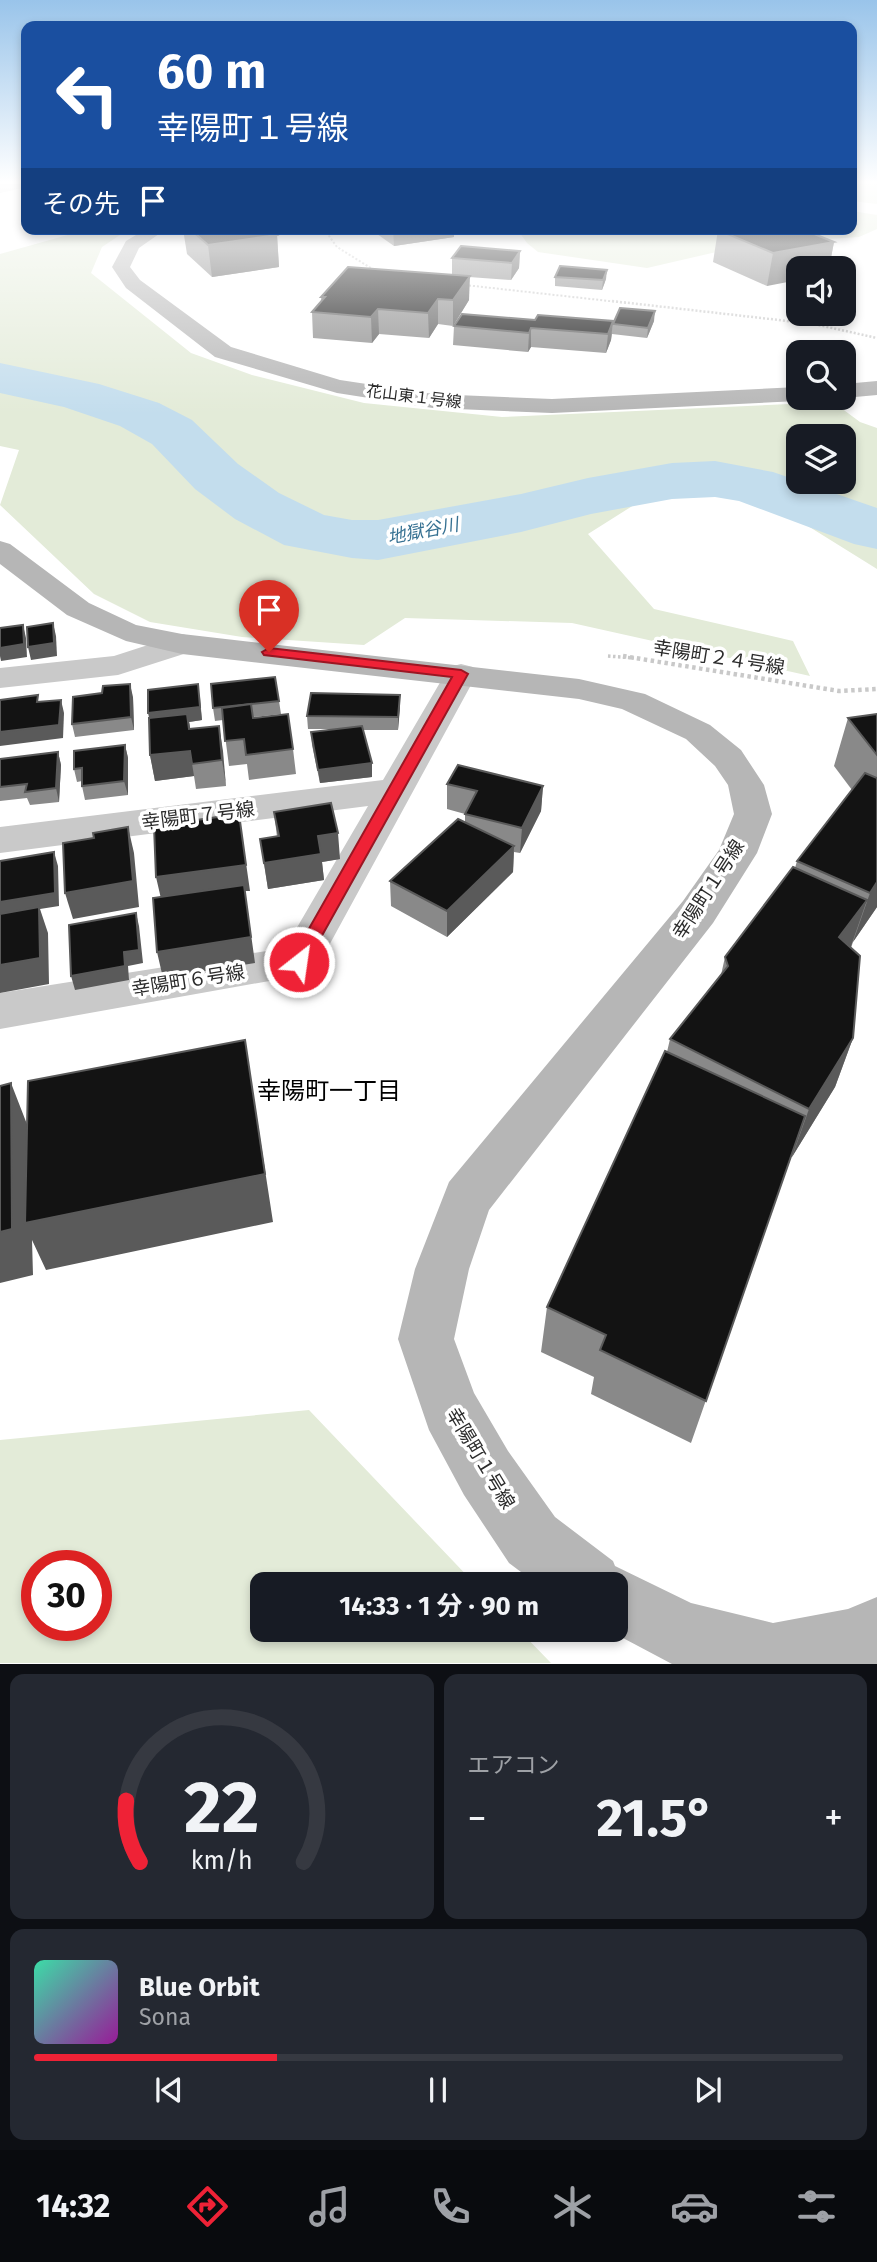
<!DOCTYPE html>
<html lang="ja">
<head>
<meta charset="utf-8">
<style>
  body { margin:0; font-family:"Fira Sans","Noto Sans JP",sans-serif; background:#242831; color:#f1f3f6; height:100vh; display:flex; flex-direction:column; font-size:26px; white-space:nowrap }
  * { box-sizing:border-box; margin:0 }
  p { font-size:23px; color:#9ea1a6 }
  .icon { flex:none; width:38px; height:38px; fill:none; stroke:currentColor; stroke-width:2; stroke-linecap:round; stroke-linejoin:round }
  .map { position:relative; height:1664px; overflow:hidden }
  .side { display:flex; flex-direction:column; gap:10px; padding:10px; background:#0d0f14; flex:1 }
  .side>* { flex:none }
  .banner { position:absolute; left:21px; top:21px; width:836px; height:214px; border-radius:14px; box-shadow:0 4px 10px #0003; background:#1a4fa0; color:#fff; overflow:hidden }
  .fabs { position:absolute; left:786px; top:256px; display:grid; gap:14px }
  .fabs a { display:grid; place-items:center; width:70px; height:70px; border-radius:14px; background:#171b24; box-shadow:0 4px 10px #0003; font-size:35px }
  .speed { position:absolute; left:21px; top:1550px; display:flex; gap:14px; font-size:35px; font-weight:700; text-align:center }
  .speed>* { display:grid; place-content:center; width:91px; height:91px; border-radius:50%; background:#171b24; box-shadow:0 4px 10px #0003; line-height:1 }
  .speed .limit { border:10px solid #d22; background:#fff; color:#111 }
  .pin { position:absolute; display:grid; place-items:center; width:60px; height:60px; color:#fff; margin:-72px -30px; border-radius:50% 50% 50% 0; rotate:-45deg; box-shadow:0 0 7px #0007 }
  .pin .icon { rotate:45deg }
  .me { position:absolute; width:77px; margin:-38px; rotate:30deg; stroke-linejoin:round; filter:drop-shadow(0 0 5px #0008) }
  .turn { display:flex; align-items:center; gap:24px; height:147px; padding:0 21px; font-size:32px }
  .turn .icon { width:91px; height:91px; stroke-width:2.5 }
  .turn b { display:block; font-size:49px; line-height:60px }
  .then { display:flex; align-items:center; height:66px; padding:0 21px; background:#0003; gap:14px; font-size:26px }
  .big { font-size:52px; font-weight:700; line-height:1.1 }
  .side .tile { flex:1; display:flex; flex-direction:column; justify-content:center; gap:10px; min-width:0; padding:0 24px; border-radius:14px; background:#242831 }
  .side .dial { align-items:center; gap:0 }
  .dial svg { height:182px; overflow:visible; fill:none; stroke:#363941; stroke-width:7; stroke-linecap:round; text-anchor:middle }
  .dial text { fill:#f1f3f6; stroke:none }
  .song { display:flex; align-items:center; gap:21px }
  .cover { width:84px; height:84px; border-radius:10px; background:linear-gradient(135deg,hsl(160 70% 55%),hsl(300 70% 35%)) }
  .played { height:7px; border-radius:4px; background:linear-gradient(90deg,#ef2236 30%,#363941 30%) }
  .keys { display:flex; justify-content:space-around; direction:ltr }
  .heat { display:flex; justify-content:space-between; align-items:center; font-size:38px; direction:ltr }
  .side .tiles { flex:1; display:grid; gap:10px; grid-template-columns:1fr 1fr }
  .tile:last-child { grid-column:span 2 }
  .trip { position:absolute; left:250px; top:1572px; width:378px; height:70px; border-radius:14px; background:#171b24; box-shadow:0 4px 10px #0003; font-weight:700; line-height:70px; text-align:center }
  .tabs { display:flex; height:112px; justify-content:space-around; align-items:center; background:#090b0e; color:#9ea1a6 }
  .tabs .icon { width:49px; height:49px }
  .tabs .selected { color:#ef2236 }
  .tabs b { font-size:32px; color:#f1f3f6 }
  .map>svg:first-child { display:block }
</style>
</head>
<body>
<div class="map">
<svg width="877" height="1664" viewBox="0 0 877 1664">
  <rect width="100%" height="100%" fill="#fff"/>
  <g fill="#e3ebd8" fill-rule="evenodd">
    <polygon points="852,181 877,181 877,204 852,201"/>
    <polygon points="852,211 877,215 877,229 859,237 751,244 647,268 538,252 527,243 517,229 852,229"/>
    <path d="M89,229h40l-27,18 -11,26 100,80 61,22 112,28 138,14 331,-15 27,20 17,6v141l-98,-61 -52,-18 -82,8 -57,36 66,75 139,32 17,35 -238,-53 -167,-5 -41,27 -122,-8 -92,-15 -56,-28 -94,-89 19,-55 -19,-4v-192zM798,436h46v45h-46z"/>
    <path d="M309,1410l166,174h-213v45h256l33,34h-551v-223zM96,1566v60h-59v-60z"/>
  </g>
  <g fill="none" stroke-linecap="round" stroke-linejoin="round">
    <polygon fill="#c3dded" fill-rule="evenodd" points="0,363 99,384 159,403 192,420 238,464 279,493 324,515 352,520 378,520 521,494 588,478 672,463 715,461 773,472 877,508 877,549 854,544 739,501 715,497 672,499 591,514 521,532 378,560 352,558 284,545 235,519 195,489 152,444 120,426 64,407 0,393"/>
    <g stroke="#c9c9c9" stroke-width="2" stroke-dasharray="2 2" stroke-linecap="butt">
      <polyline points="324,229 337,247 374,270"/>
      <polyline points="465,285 627,303"/>
    </g>
    <polyline stroke="#c9c9c9" stroke-width="2.5" stroke-dasharray="2 2" stroke-linecap="butt" points="612,301 814,324 877,338"/>
    <polyline stroke="#c9c9c9" stroke-width="3.5" stroke-dasharray="2.5 2.5" stroke-linecap="butt" points="608,656 634,658"/>
    <polyline stroke="#c9c9c9" stroke-width="4.5" stroke-dasharray="3.5 3.5" stroke-linecap="butt" points="623,656 839,691 877,689"/>
    <g fill="#c9c9c9" fill-rule="evenodd">
      <polygon points="9,181 26,181 26,187 0,193 0,183"/>
      <polygon points="182,634 193,637 198,644 193,651 118,675 0,688 0,668 114,656"/>
      <polygon points="461,664 473,667 477,674 314,973 0,1029 0,993 285,948 368,806 0,853 0,827 383,780 445,674 449,667"/>
    </g>
    <g fill="#b6b6b6" fill-rule="evenodd">
      <polygon points="146,229 166,229 139,248 130,267 140,280 231,347 340,380 433,394 552,399 798,387 798,397 807,397 798,401 552,413 433,408 337,393 215,357 126,288 112,267 126,241"/>
      <polygon points="877,381 877,395 844,398 842,397 844,384"/>
      <polygon points="0,541 10,544 89,603 136,625 182,634 579,679 645,694 710,725 741,750 764,785 772,814 757,853 713,923 489,1210 469,1269 454,1339 474,1393 508,1451 555,1517 613,1561 615,1566 691,1603 773,1623 848,1609 877,1597 877,1664 672,1664 606,1629 616,1629 616,1584 537,1584 509,1563 464,1495 429,1430 398,1339 415,1269 449,1182 683,901 719,850 734,814 728,785 715,766 686,739 622,709 579,699 182,654 126,641 67,615 0,564"/>
    </g>
  </g>
  <g fill="#898989">
    <polygon points="26,184 26,202 24,201 21,186"/>
    <polygon points="183,229 269,229 277,235 279,267 212,277 187,254"/>
    <polygon points="370,229 454,229 454,237 394,246"/>
    <polygon points="718,230 834,242 829,268 798,268 767,286 713,262"/>
    <polygon points="520,251 519,268 511,280 469,277 469,300 453,326 438,324 429,338 379,334 372,343 313,338 312,312 321,302 321,297 452,275 452,258"/>
    <polygon points="555,277 606,279 602,290 555,286"/>
    <polygon points="535,320 613,321 654,321 647,338 612,334 611,340 606,353 531,347 528,352 453,345 454,326"/>
    <polygon points="102,693 133,697 134,730 75,737 72,724"/>
    <polygon points="400,695 398,730 363,730 372,777 320,783 312,745 311,732 333,729 308,729 307,716"/>
    <polygon points="200,697 202,720 189,722 190,729 219,726 226,786 196,789 194,776 155,781 150,755 149,718"/>
    <polygon points="279,701 281,714 253,717 293,749 296,774 249,780 247,764 229,766 223,720 215,721 213,708"/>
    <polygon points="877,714 877,907 853,942 851,948 853,1038 835,1087 792,1157 791,1157 691,1443 591,1394 594,1377 541,1352 547,1307 667,1052 670,1039 721,975 725,957 795,868 797,861 852,790 834,766 848,718"/>
    <polygon points="125,745 128,758 128,795 85,800 82,786 82,781 77,782 74,769"/>
    <polygon points="58,752 61,765 59,802 30,805 27,798 0,801 0,759"/>
    <polygon points="447,784 543,786 541,811 520,853 514,852 513,872 447,937 391,906 390,881 465,822 465,814 447,809"/>
    <polygon points="274,812 340,859 322,862 324,880 268,889 260,839 277,837"/>
  </g>
  <g fill="#5a5a5a">
    <polygon points="393,229 454,229 454,237 394,246"/>
    <polygon points="277,235 279,267 212,277 208,245"/>
    <polygon points="834,242 829,268 798,268 798,280 767,286 773,253"/>
    <polygon points="520,251 519,268 511,280 512,263"/>
    <polygon points="607,270 606,279 602,290 603,280"/>
    <polygon points="470,276 469,300 453,326 453,300"/>
    <polygon points="438,299 438,324 429,338 428,313"/>
    <polygon points="378,309 379,334 372,343 371,317"/>
    <polygon points="655,311 654,321 647,338 648,328"/>
    <polygon points="613,321 611,340 606,353 608,334"/>
    <polygon points="531,328 531,347 528,352 529,333"/>
    <polygon points="53,623 56,636 57,656 31,660 28,647"/>
    <polygon points="23,625 26,638 27,657 1,661 0,656 0,648"/>
    <polygon points="130,684 133,697 134,730 131,717"/>
    <polygon points="198,684 202,720 189,722 192,739 189,729 151,726 148,713"/>
    <polygon points="400,695 400,708 398,730 398,717"/>
    <polygon points="61,700 64,713 63,738 0,746 0,732"/>
    <polygon points="219,726 223,751 226,786 222,760"/>
    <polygon points="125,745 128,758 128,795 124,781"/>
    <polygon points="190,751 194,776 155,781 150,755"/>
    <polygon points="58,752 61,765 59,802 56,788"/>
    <polygon points="372,763 372,777 320,783 318,770"/>
    <polygon points="543,786 541,811 520,853 522,828"/>
    <polygon points="239,814 250,891 245,891 255,963 163,978 157,952 162,903 156,877"/>
    <polygon points="128,827 134,853 139,907 73,919 65,893"/>
    <polygon points="338,833 340,859 322,862 324,880 268,889 264,863 318,836"/>
    <polygon points="514,846 513,872 447,937 447,911"/>
    <polygon points="54,852 58,866 59,906 40,909 48,933 49,984 0,993 0,902"/>
    <polygon points="877,882 877,907 853,942 870,893"/>
    <polygon points="867,900 850,949 839,937"/>
    <polygon points="136,913 139,926 143,963 128,966 129,980 75,990 71,976 124,952"/>
    <polygon points="853,1038 835,1087 792,1157 809,1109"/>
    <polygon points="245,1040 273,1222 46,1270 32,1240 33,1275 0,1283 0,1232 11,1083 30,1132"/>
  </g>
  <g fill="#131313" stroke="#5a5a5a" stroke-width="2">
    <polygon points="190,229 269,229 277,235 208,245"/>
    <polygon points="721,229 802,229 834,242 773,253 718,230"/>
    <polygon points="461,246 520,251 512,263 452,258"/>
    <polygon points="560,266 607,270 603,280 555,277"/>
    <polygon points="348,267 470,276 453,300 438,299 428,313 378,309 371,317 312,312 325,297 321,297"/>
    <polygon points="620,308 655,311 648,328 613,324"/>
    <polygon points="462,314 535,320 538,315 613,321 608,334 531,328 529,333 454,326"/>
    <polygon points="53,623 54,643 28,647 27,627"/>
    <polygon points="23,625 24,644 0,648 0,628"/>
    <polygon points="275,677 279,701 213,708 211,684"/>
    <polygon points="130,684 131,717 72,724 73,697 102,693 103,686"/>
    <polygon points="198,684 200,707 148,713 148,690"/>
    <polygon points="311,693 400,695 398,717 307,716"/>
    <polygon points="38,695 37,702 61,700 59,725 0,732 0,700"/>
    <polygon points="251,704 253,718 288,714 293,749 246,755 244,739 225,741 222,708"/>
    <polygon points="187,714 189,729 219,726 222,760 192,764 190,751 150,755 149,718"/>
    <polygon points="877,714 877,755 848,718"/>
    <polygon points="362,726 372,763 318,770 311,732"/>
    <polygon points="125,745 124,781 82,786 82,768 74,769 74,751"/>
    <polygon points="58,752 56,788 25,792 27,784 0,787 0,759"/>
    <polygon points="458,765 543,786 522,828 465,814 477,791 447,784"/>
    <polygon points="865,773 877,778 877,882 870,893 797,861"/>
    <polygon points="331,803 338,833 318,836 321,854 264,863 260,839 279,836 274,812"/>
    <polygon points="239,814 246,865 156,877 154,826"/>
    <polygon points="458,819 514,846 447,911 390,881"/>
    <polygon points="128,827 133,881 65,893 63,843 94,838 93,833"/>
    <polygon points="54,852 55,893 0,902 0,861"/>
    <polygon points="793,867 867,900 839,937 860,956 853,1038 809,1109 670,1039 728,966 725,957"/>
    <polygon points="244,885 251,937 157,952 153,898"/>
    <polygon points="39,907 40,958 0,965 0,914"/>
    <polygon points="136,913 139,950 124,952 125,966 71,976 69,925"/>
    <polygon points="245,1040 265,1174 25,1223 28,1081"/>
    <polygon points="665,1051 805,1116 706,1401 600,1350 606,1335 547,1307"/>
    <polygon points="11,1083 12,1229 0,1232 0,1086"/>
  </g>
  <linearGradient id="sky" x2="0" y2="1"><stop stop-color="#99c4ea"/><stop offset="0.44" stop-color="#fff"/><stop offset="1" stop-color="#fff" stop-opacity="0"/></linearGradient>
  <rect width="877" height="414" fill="url(#sky)"/>
  <polygon fill="#ef2236" stroke="#9b1623" stroke-width="2" points="269,648 461,670 468,674 305,966 292,966 290,962 452,677 264,655 262,652"/>
  <g text-anchor="middle" stroke-width="7" stroke-linejoin="round" paint-order="stroke">
    <g font-size="16" fill="#2c2c2c" stroke="#fff">
      <text transform="translate(414 396) rotate(7)" y="6">花山東１号線</text>
    </g>
    <g font-size="18" font-style="italic" fill="#367192" stroke="#fff">
      <text transform="translate(423 531) rotate(-11)" y="6">地獄谷川</text>
    </g>
    <g font-size="19" fill="#2c2c2c" stroke="#fff">
      <text transform="translate(719 657) rotate(9)" y="7">幸陽町２４号線</text>
      <text transform="translate(198 815) rotate(-7)" y="7">幸陽町７号線</text>
      <text transform="translate(708 889) rotate(-57)" y="7">幸陽町１号線</text>
      <text transform="translate(188 980) rotate(-9)" y="7">幸陽町６号線</text>
      <text transform="translate(481 1458) rotate(59)" y="7">幸陽町１号線</text>
    </g>
    <g font-size="24" fill="#000" stroke="#fff">
      <text x="329" y="1099">幸陽町一丁目</text>
    </g>
  </g>
</svg>
<div class="fabs">
<a><svg class="icon" aria-label="sound" viewBox="0 0 24 24"><path d="M4 9h4l5-4v14l-5-4H4zM17 9q2 3 0 6"/></svg></a>
<a><svg class="icon" aria-label="search" viewBox="0 0 24 24"><circle cx="10" cy="10" r="6"/><path d="M15 15l6 6"/></svg></a>
<a><svg class="icon" aria-label="layers" viewBox="0 0 24 24"><path d="M12 4l9 5-9 5-9-5zM3 14l9 5 9-5"/></svg></a>
</div>
<div class="speed"><div class="limit">30</div></div>
<div class="pin" style="left:269px;top:652px;background:#d93025"><svg class="icon" aria-label="arrive" viewBox="0 0 24 24"><path d="M6 21V4h12l-3 4 3 4H6"/></svg></div>
<svg class="me" style="left:299px;top:962px" viewBox="-20 -20 40 40"><circle r="17" fill="#ef2236" stroke="#fff" stroke-width="3"/><path d="M0-11L8 9 0 5-8 9z" fill="#fff"/></svg>
<div class="trip">14:33 · 1 分 · 90 m</div>
<div class="banner">
<div class="turn"><svg class="icon" aria-label="left" viewBox="0 0 24 24"><path d="M17 20v-9H6M10 6l-5 5 5 5"/></svg><div><b>60 m</b>幸陽町１号線</div></div>
<div class="then">その先<svg class="icon" aria-label="arrive" viewBox="0 0 24 24"><path d="M6 21V4h12l-3 4 3 4H6"/></svg></div>
</div>
</div>
<section class="side">
<div class="tiles">
<div class="tile dial"><svg viewBox="0 0 100 80">
<path d="M14 69A42 42 0 1 1 86 69"/>
<path d="M14 69A42 42 0 0 1 8 42" stroke="#ef2236"/>
<text x="50" y="56" font-size="32" font-weight="700">22</text>
<text x="50" y="72" font-size="11">km/h</text>
</svg></div>
<div class="tile"><p>エアコン</p>
<div class="heat"><a>−</a><b class="big">21.5°</b><a>+</a></div>
</div>
<div class="tile">
<div class="song"><i class="cover"></i><div><b>Blue Orbit</b><p>Sona</p></div></div>
<div class="played"></div>
<div class="keys"><svg class="icon" aria-label="previous" viewBox="0 0 24 24"><path d="M18 5L8 12l10 7zM5 5v14"/></svg><svg class="icon" aria-label="pause" viewBox="0 0 24 24"><path d="M8 5v14M16 5v14"/></svg><svg class="icon" aria-label="next" viewBox="0 0 24 24"><path d="M6 5l10 7-10 7zM19 5v14"/></svg></div>
</div>
</div>
</section>
<nav class="tabs">
<b>14:32</b>
<svg class="icon selected" aria-label="directions" viewBox="0 0 24 24"><path d="M12 3l9 9-9 9-9-9zM9 14v-3h6M13 9l2 2-2 2"/></svg>
<svg class="icon" aria-label="music" viewBox="0 0 24 24"><path d="M9 18V5l10-2v13"/><circle cx="6" cy="18" r="3"/><circle cx="16" cy="16" r="3"/></svg>
<svg class="icon" aria-label="phone" viewBox="0 0 24 24"><path d="M5 4h4l2 5-3 2q2 4 5 5l2-3 5 2v4C11 20 4 13 5 4z"/></svg>
<svg class="icon" aria-label="climate" viewBox="0 0 24 24"><path d="M12 3v18M4 7l16 10M4 17L20 7"/></svg>
<svg class="icon" aria-label="car" viewBox="0 0 24 24"><path d="M5 17H2v-5l4-1 3-4h7l3 4 3 1v5h-3M9 17h6M6 11h13"/><circle cx="7" cy="17" r="2"/><circle cx="17" cy="17" r="2"/></svg>
<svg class="icon" aria-label="filters" viewBox="0 0 24 24"><path d="M4 7h16M4 17h16"/><circle cx="9" cy="7" r="2"/><circle cx="15" cy="17" r="2"/></svg>
</nav>
</body>
</html>
